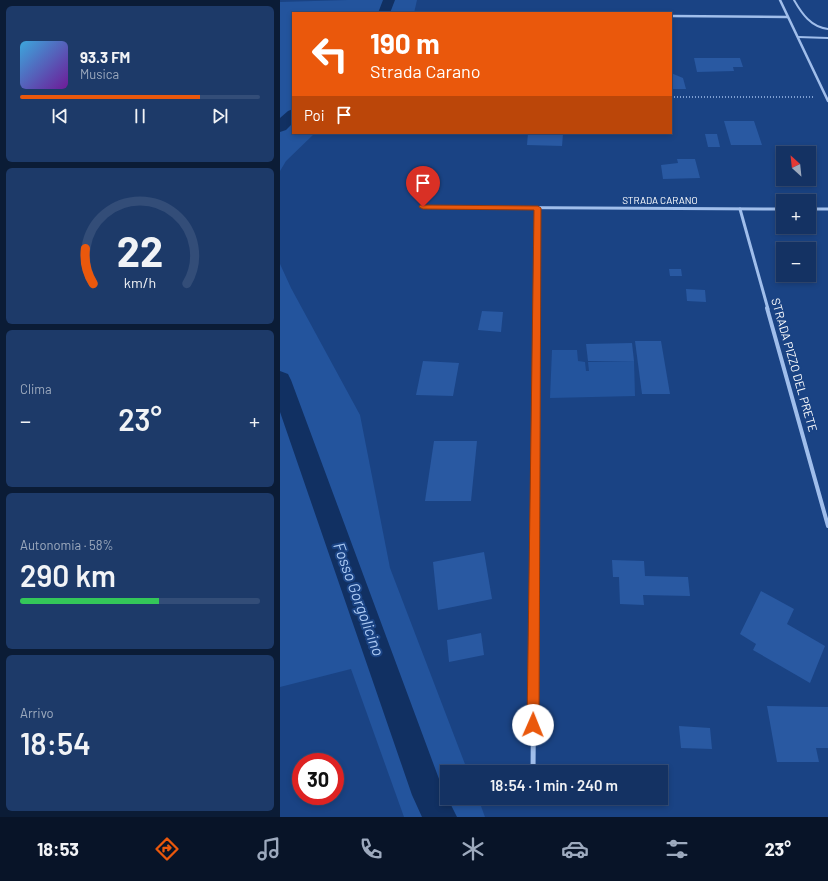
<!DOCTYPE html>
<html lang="it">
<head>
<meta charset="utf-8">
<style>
  body { margin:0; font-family:Barlow,sans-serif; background:#1d3a69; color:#f1f3f6; height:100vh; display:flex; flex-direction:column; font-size:15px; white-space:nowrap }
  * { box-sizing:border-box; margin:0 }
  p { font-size:13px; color:#9daabe }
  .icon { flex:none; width:22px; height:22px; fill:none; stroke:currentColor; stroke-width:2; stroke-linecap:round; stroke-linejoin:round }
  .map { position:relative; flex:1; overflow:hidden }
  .details { display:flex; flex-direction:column; gap:6px; padding:6px; background:#0b1c36; width:280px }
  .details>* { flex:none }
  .hud { position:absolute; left:12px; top:12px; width:380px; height:122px; border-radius:0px; box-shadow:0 2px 6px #0003,0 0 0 1px #334d78; background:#ea580c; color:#fff; overflow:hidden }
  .needle { width:26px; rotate:333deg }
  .controls { position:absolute; left:496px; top:146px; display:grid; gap:8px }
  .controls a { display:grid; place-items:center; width:40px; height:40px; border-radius:0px; background:#143263; box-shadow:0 2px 6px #0003,0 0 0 1px #334d78; font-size:20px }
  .speed { position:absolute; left:12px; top:753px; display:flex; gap:8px; font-size:20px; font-weight:700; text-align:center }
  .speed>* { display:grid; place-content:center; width:52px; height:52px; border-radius:50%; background:#143263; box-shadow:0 2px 6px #0003,0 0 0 1px #334d78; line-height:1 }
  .speed .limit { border:6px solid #d22; background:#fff; color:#111 }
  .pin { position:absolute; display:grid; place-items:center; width:34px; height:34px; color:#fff; margin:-41px -17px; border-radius:50% 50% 50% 0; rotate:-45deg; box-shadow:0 0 4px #0007 }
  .pin .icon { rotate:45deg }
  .me { position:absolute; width:44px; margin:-22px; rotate:1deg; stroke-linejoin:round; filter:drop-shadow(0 0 3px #0008) }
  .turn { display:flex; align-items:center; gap:14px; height:84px; padding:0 12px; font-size:18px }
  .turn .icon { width:52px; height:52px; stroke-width:2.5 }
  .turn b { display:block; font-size:28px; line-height:34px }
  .then { display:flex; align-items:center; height:38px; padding:0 12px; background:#0003; gap:8px; font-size:15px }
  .big { font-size:30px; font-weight:600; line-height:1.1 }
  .details .card { flex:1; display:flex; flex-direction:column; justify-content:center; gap:6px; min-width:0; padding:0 14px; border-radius:6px; background:#1d3a69 }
  .details .dial { align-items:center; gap:0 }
  .dial svg { height:104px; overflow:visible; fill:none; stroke:#334d78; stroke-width:7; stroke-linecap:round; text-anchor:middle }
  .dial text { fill:#f1f3f6; stroke:none }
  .song { display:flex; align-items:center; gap:12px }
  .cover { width:48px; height:48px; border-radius:6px; background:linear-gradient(135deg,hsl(200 70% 55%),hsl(280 70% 35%)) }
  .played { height:4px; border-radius:2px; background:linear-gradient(90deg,#ea580c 75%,#334d78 75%) }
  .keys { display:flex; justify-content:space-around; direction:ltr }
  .heat { display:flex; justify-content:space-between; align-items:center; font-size:22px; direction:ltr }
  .charge { height:6px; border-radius:3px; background:linear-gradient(90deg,#34c759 58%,#334d78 0) }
  .trip { position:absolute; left:160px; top:765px; width:228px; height:40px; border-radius:0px; background:#143263; box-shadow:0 2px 6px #0003,0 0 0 1px #334d78; font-weight:600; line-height:40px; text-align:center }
  .tabs { display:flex; height:64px; justify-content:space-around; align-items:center; background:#081428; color:#9daabe }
  .tabs .icon { width:28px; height:28px }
  .tabs .current { color:#ea580c }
  .tabs b { font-size:18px; color:#f1f3f6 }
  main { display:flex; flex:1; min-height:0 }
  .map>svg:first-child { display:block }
</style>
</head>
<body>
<main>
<section class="details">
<div class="card">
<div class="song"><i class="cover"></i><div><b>93.3 FM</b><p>Musica</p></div></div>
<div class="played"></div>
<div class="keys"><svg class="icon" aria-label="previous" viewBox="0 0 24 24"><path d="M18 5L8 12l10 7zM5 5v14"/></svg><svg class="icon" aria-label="pause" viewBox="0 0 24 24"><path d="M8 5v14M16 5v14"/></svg><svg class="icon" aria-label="next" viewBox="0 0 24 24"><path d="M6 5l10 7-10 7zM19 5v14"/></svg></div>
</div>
<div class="card dial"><svg viewBox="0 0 100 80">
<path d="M14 69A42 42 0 1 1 86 69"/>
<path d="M14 69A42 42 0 0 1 8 42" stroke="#ea580c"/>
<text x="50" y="56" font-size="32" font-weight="700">22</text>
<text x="50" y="72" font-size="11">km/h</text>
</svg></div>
<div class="card"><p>Clima</p>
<div class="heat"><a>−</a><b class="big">23°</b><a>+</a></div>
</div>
<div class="card"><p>Autonomia · 58%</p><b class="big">290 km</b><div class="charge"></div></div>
<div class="card"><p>Arrivo</p><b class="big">18:54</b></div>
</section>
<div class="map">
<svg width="548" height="817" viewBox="0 0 548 817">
  <rect width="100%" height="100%" fill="#1a4384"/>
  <g fill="#23549d">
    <polygon points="68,0 137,0 134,13 77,13 77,11 76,13 13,13 13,133 35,133 6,161 0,171 0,2"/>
    <polygon points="0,264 11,288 80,415 110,568 188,772 167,772 167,798 198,798 205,817 124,817 71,669 0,687"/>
    <polygon points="272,350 297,350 298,361 305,362 306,371 309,371 308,362 354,361 355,396 270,398"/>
  </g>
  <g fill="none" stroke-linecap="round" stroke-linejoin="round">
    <g fill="#113062" fill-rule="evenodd">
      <polygon points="103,0 115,0 110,13 98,13"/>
      <polygon points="13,109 13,123 6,130 0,132 0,118 8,111"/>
      <polygon points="0,371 8,374 11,380 162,787 177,817 142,817 132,795 0,412"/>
    </g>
  </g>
  <g fill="#2959a2">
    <polygon points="414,58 460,58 463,67 453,67 454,71 417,72"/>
    <polygon points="391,73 403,78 406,89 391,89"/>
    <polygon points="444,121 474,121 482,145 451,145"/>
    <polygon points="248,133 283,134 282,146 247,145"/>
    <polygon points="425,134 437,134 440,147 428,147"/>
    <polygon points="397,159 415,159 420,178 383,179 381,165 398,163"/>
    <polygon points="389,269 401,269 402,276 390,276"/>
    <polygon points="406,289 425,290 426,302 407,301"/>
    <polygon points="202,311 223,312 221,332 198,330"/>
    <polygon points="355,341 381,341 390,394 362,394"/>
    <polygon points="352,343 354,361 308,361 306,344"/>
    <polygon points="143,361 179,363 173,396 136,395"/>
    <polygon points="154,441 197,441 191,501 145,501"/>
    <polygon points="204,552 212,599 158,610 153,562"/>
    <polygon points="332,560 364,561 365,576 408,577 410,596 363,595 364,605 340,604 339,577 333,577"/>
    <polygon points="481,591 514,609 507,624 545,646 530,683 473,650 476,644 460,634"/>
    <polygon points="201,633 204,655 169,662 167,640"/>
    <polygon points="487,706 548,707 548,748 536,748 539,762 497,762"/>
    <polygon points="399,726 430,728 432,749 401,748"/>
  </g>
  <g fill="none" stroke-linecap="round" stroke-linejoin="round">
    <polyline stroke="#a0beeb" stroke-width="1.5" stroke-dasharray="1 2" stroke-linecap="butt" points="391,97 534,97"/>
    <g stroke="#a0beeb" stroke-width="2">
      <path d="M514,0c8,14 17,27 34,29"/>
      <polyline points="518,37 548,38"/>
    </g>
    <g stroke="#a0beeb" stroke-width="2.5">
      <polyline points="500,0 548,101"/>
      <polyline points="391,16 508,17"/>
    </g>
    <g stroke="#a0beeb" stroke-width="3">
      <polyline points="143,207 503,209"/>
      <polyline points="460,209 488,309"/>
      <polyline points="529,209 548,209"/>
      <polyline points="257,309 258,208"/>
    </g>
    <g stroke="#a0beeb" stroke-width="4">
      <polyline points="487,308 548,526"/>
      <polyline points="255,532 257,308"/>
    </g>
    <polyline stroke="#a0beeb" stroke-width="5" points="253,772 255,531"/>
  </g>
  <polygon fill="#ea580c" stroke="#983908" points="140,205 258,206 261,208 259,725 257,729 253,731 249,729 247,725 254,210 143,209 139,207"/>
  <g text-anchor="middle" stroke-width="4" stroke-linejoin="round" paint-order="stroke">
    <g font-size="10" fill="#fff" stroke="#1a4384">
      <text x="380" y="204">STRADA CARANO</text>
    </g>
    <g font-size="12" fill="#fff" stroke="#1a4384">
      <text transform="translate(514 365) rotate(74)" y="4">STRADA PIZZO DEL PRETE</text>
    </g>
    <g font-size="16" font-style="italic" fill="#abc9f3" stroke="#1a4384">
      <text transform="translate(79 599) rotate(70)" y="6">Fosso Gorgolicino</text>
    </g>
  </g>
</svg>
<div class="controls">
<a><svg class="needle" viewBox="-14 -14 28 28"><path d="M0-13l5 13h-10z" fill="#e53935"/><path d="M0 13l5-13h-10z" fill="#9daabe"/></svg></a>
<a>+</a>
<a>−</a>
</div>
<div class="speed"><div class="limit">30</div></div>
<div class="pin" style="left:143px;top:207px;background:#d93025"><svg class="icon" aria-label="arrive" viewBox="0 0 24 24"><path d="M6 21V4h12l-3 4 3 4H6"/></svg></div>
<svg class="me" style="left:253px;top:725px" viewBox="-20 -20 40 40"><circle r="19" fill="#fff"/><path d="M0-13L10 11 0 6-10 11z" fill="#ea580c"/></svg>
<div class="trip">18:54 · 1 min · 240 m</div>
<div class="hud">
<div class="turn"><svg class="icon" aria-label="left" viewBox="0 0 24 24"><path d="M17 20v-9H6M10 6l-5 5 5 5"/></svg><div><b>190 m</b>Strada Carano</div></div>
<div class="then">Poi<svg class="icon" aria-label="arrive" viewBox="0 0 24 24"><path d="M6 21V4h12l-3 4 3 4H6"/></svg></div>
</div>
</div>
</main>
<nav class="tabs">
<b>18:53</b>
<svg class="icon current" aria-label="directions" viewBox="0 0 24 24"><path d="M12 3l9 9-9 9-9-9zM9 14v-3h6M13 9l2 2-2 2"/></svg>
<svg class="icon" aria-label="music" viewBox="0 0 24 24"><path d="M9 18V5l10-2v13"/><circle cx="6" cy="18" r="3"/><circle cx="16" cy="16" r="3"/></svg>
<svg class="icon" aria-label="phone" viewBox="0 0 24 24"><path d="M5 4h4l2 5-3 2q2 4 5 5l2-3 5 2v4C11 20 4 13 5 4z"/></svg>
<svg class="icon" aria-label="climate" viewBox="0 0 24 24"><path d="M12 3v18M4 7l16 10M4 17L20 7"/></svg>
<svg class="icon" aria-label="car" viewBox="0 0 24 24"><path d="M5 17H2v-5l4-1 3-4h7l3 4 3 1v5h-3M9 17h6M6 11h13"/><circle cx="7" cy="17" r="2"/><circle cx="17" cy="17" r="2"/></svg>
<svg class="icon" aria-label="filters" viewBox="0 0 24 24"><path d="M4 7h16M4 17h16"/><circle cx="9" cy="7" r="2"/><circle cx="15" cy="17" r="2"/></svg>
<b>23°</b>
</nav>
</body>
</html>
